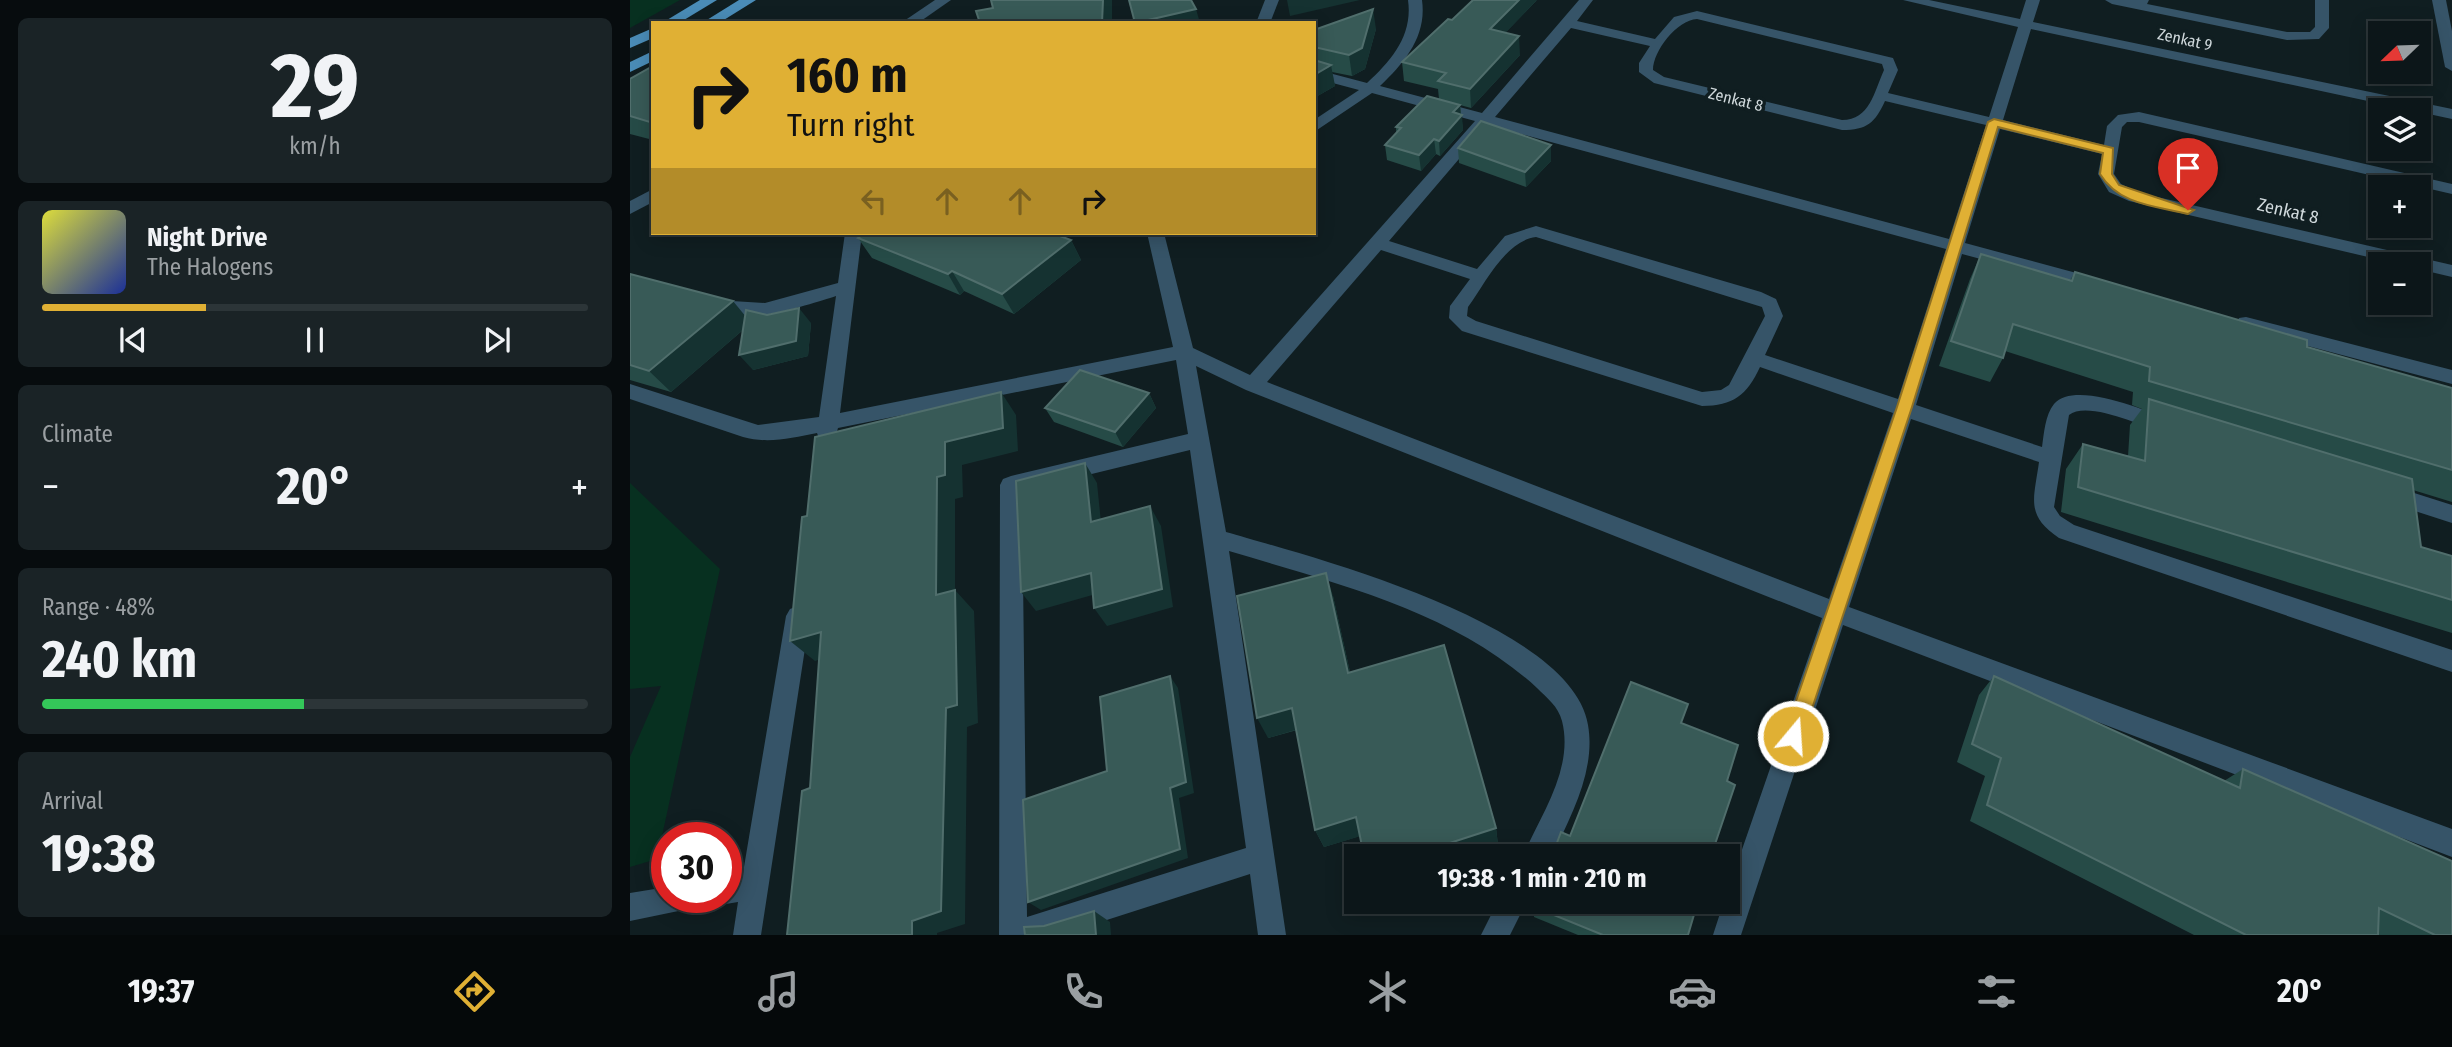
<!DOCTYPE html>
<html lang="en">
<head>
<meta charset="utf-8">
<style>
  body { margin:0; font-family:"Fira Sans Condensed",sans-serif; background:#1a2326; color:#f1f3f6; height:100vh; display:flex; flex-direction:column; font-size:26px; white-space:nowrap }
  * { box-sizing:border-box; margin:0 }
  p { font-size:23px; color:#9a9fa2 }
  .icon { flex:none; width:38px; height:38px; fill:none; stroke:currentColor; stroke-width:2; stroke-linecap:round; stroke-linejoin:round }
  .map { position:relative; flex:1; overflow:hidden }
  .sheet { display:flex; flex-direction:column; gap:18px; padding:18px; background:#070c0e; width:630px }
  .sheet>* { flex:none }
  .banner { position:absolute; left:21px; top:21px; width:665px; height:214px; border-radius:0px; box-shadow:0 4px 18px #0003,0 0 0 2px #2c3538; background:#e0b034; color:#111; overflow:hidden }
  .needle { width:46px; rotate:247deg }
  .tools { position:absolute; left:1738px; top:21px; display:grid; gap:14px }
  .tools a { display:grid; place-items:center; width:63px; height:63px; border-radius:0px; background:#0c1619; box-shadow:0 4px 18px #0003,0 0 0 2px #2c3538; font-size:35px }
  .speed { position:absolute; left:21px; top:822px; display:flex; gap:14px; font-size:35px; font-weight:700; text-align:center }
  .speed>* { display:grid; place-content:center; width:91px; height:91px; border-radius:50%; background:#0c1619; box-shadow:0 4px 18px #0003,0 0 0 2px #2c3538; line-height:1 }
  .speed .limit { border:10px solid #d22; background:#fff; color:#111 }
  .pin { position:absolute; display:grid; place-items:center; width:60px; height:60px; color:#fff; margin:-72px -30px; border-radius:50% 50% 50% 0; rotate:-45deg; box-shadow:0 0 7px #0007 }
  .pin .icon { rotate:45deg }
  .me { position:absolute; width:77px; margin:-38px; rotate:18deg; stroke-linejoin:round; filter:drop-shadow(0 0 5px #0008) }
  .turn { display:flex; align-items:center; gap:24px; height:147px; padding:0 21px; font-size:32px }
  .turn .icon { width:91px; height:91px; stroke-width:2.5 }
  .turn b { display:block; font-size:49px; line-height:60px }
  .lanes { display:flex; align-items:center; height:66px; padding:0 21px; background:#0003; justify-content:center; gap:35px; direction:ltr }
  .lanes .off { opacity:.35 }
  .big { font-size:52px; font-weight:700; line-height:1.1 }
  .sheet .tile { flex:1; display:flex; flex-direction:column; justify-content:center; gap:10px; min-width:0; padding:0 24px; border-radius:10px; background:#1a2326 }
  .sheet .dial { align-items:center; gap:0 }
  .dial b { font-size:91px; line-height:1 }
  .song { display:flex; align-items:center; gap:21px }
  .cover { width:84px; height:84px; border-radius:10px; background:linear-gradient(135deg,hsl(60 70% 55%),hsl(230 70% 35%)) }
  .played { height:7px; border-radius:4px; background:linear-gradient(90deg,#e0b034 30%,#2c3538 30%) }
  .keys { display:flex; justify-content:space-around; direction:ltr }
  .heat { display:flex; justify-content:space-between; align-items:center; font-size:38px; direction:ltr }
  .charge { height:10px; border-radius:5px; background:linear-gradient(90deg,#34c759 48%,#2c3538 0) }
  .trip { position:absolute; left:714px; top:844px; width:396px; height:70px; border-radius:0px; background:#0c1619; box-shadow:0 4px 18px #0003,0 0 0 2px #2c3538; font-weight:700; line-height:70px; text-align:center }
  .dock { display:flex; height:112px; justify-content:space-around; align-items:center; background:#05090a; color:#9a9fa2 }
  .dock .icon { width:49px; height:49px }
  .dock .selected { color:#e0b034 }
  .dock b { font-size:32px; color:#f1f3f6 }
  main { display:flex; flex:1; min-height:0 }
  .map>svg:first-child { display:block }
</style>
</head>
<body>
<main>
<section class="sheet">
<div class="tile dial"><b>29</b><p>km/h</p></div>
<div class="tile">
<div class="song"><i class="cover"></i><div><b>Night Drive</b><p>The Halogens</p></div></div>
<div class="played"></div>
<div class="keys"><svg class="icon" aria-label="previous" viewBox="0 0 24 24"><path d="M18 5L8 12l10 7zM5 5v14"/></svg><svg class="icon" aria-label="pause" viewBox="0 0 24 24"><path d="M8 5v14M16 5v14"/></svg><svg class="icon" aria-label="next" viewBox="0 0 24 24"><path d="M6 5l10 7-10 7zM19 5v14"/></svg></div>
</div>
<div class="tile"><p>Climate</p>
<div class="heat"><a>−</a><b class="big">20°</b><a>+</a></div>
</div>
<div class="tile"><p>Range · 48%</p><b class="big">240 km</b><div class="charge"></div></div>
<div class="tile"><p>Arrival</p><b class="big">19:38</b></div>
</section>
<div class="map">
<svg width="1822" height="935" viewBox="0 0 1822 935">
  <rect width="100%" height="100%" fill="#101e21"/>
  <g fill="#073020">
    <polygon points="0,0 50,0 0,28"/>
    <polygon points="0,483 90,569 27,859 0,867 0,757 31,686 0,689"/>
  </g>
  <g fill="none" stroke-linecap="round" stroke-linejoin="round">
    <g fill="#365468" fill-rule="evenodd">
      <polygon points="305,0 321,0 288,23 271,23"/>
      <polygon points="635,0 649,0 640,23 626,23"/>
      <path d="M778,0h14c5,36 -17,62 -42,86l102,27 97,-113h14l-16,21 78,18 19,-22 23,-6 196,47 5,12 -10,23 101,24 29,-90 -115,-27h26l91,19 6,-19h14l-7,22 419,87v10l-421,-90 -28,91 101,25 3,-19 11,-11 21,-3 313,72v10l-313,-72h-12l-5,5 -8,47 7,10 19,9 312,72v12l-34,-8v-5h-20l-269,-63 -20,-9 -11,-18 4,-20 -102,-25 -35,114 141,38 3,4 -9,6 -138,-37 -46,151 126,42c2,-13 3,-32 12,-43 21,-24 92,7 117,16l3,5 -3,5 -7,3c-21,-7 -77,-33 -95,-18l-15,92 6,9 14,9 378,125v22l-393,-134c-34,-23 -25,-39 -20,-76l-128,-43 -62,188 603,222v28l-609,-232 -102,310h-28l11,-34h3v-8l95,-275 -576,-228 -50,-24 30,166c86,25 346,92 362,193 8,45 -17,91 -36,131h-29c18,-42 51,-87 39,-135 -4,-15 -15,-23 -25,-33 -83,-77 -202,-105 -308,-137l57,384h-28l-8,-61 -190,61h-61l1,-450 3,-6 8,-3 177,-42 -12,-74 -338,68 -4,13h-14l-3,-8c-25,5 -49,11 -74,4l-113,-38v-15l128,41 61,-8 17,-121c-25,8 -111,37 -129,10l9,-6 49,3 73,-20 7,-50h17l-22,180 333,-66 -26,-114h17l29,115 57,27 225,-254 -103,-28 -58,39v-12l45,-30 -45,-12v-9l53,14c25,-23 46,-48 41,-83zM1067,19l185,45 2,6c-10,22 -14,50 -42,50l-178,-43 -11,-7c0,-19 24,-50 44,-51zM941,28l79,18 -11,17v9l15,11 188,47c25,0 33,-7 43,-29l101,24 -37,114 -454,-122zM858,125l458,124 -48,150 -133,-44 18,-39 -7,-17 -15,-7 -225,-66 -31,10 -28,33 -88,-28zM906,237l226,70 3,9 -36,69 -8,5 -19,2 -226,-71 -9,-5 1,-9c17,-23 37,-66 68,-70zM751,250l89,29 -20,27 -1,12 13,13 240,75c31,0 45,-11 58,-39l133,46 -64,186 -562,-217zM560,450l56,398 -219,69 -5,-426z"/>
      <polygon points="1475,0 1519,0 1517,4 1657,32 1680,32 1685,27 1685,0 1699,0 1699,28 1689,39 1657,40 1482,4"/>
      <polygon points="1802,0 1816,0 1822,31 1822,71 1815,67"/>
      <polygon points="23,189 23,202 0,214 0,201"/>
      <polygon points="1616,317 1822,370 1822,384 1609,328 1607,323 1609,318"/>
      <polygon points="1759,485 1822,505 1822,523 1751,500 1748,494 1751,488"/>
      <polygon points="168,606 176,609 180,616 131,935 103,935 108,902 96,904 85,898 96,898 96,876 113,873 156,616 160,609"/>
      <polygon points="37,887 37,898 67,898 63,908 0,921 0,893"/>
      <polygon points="868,901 897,901 880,935 851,935"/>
    </g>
    <g fill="#4a8cb7" fill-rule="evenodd">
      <polygon points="70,0 87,0 49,23 32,23"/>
      <polygon points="109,0 126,0 89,23 72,23"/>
      <polygon points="23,28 23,38 0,48 0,38"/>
      <polygon points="23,51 23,61 0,72 0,62"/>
    </g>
  </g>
  <g fill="#264b47">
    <polygon points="907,0 875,33 890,55 841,108 830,105 833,130 810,156 806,154 791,171 757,160 755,145 766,133 766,127 809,99 808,89 774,81 772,62"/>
    <polygon points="746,29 735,69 722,76 702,72 705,86 684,98 684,30"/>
    <polygon points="23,66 23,140 0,134 0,79"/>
    <polygon points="921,145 921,161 896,187 829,163 828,148"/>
    <polygon points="228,238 441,240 451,260 384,314 334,291 330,295 242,258"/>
    <polygon points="1351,254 1440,280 1445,272 1677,347 1822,388 1822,502 1783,490 1791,547 1822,556 1822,633 1431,512 1436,469 1453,444 1498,456 1500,425 1512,409 1502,405 1503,392 1375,351 1373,358 1360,382 1309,366 1340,279"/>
    <polygon points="0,274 115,315 137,315 181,323 178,356 123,370 113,330 41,392 0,380"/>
    <polygon points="519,393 526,408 493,447 424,422 415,408"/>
    <polygon points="703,596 720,672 866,828 868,845 836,856 734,856 730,836 694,847 685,830 667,730 638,738"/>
    <polygon points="1364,676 1594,781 1613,769 1822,935 1564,935 1340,821 1355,776 1327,762 1349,695"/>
    <polygon points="904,907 1058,935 948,935 904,917"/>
  </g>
  <g fill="#153231">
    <polygon points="473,0 482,0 482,23 472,23"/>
    <polygon points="657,0 730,0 660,16"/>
    <polygon points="889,0 907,0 861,48 860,29"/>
    <polygon points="566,9 570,23 505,23"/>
    <polygon points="743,9 746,29 735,69 722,76 719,55"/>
    <polygon points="889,36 890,55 841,108 840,89"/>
    <polygon points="701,65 705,86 684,98 684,75"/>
    <polygon points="830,105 831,117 832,115 833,130 810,156 809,141 823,112"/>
    <polygon points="804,139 806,154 791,171 789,155"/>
    <polygon points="921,145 921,161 896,187 895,172"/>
    <polygon points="441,240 451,260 384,314 372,294"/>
    <polygon points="322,271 334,291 330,295 318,274"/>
    <polygon points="103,301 121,323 41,392 19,371"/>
    <polygon points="169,308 181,323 178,356 123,370 109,355"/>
    <polygon points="371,392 386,415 388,451 332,465 333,497 325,499 325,590 344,611 348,723 337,727 335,924 307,933 307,935 282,935 282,921 316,708 306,595 307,477 315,442"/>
    <polygon points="519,393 526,408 493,447 485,432"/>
    <polygon points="455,463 467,483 473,542 461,522"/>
    <polygon points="520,506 531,526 543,607 477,626 464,608"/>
    <polygon points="461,573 473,592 406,611 391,592"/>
    <polygon points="696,573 703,596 725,694 718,673"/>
    <polygon points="191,632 215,652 185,661 160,641"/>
    <polygon points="540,676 548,688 564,793 549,798 558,858 411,910 398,902 540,788"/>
    <polygon points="662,708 672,728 638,738 627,718"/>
    <polygon points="726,817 734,835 694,847 685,830"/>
    <polygon points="866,828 868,845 836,856 787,856 786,854"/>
    <polygon points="763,845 767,856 757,856"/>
    <polygon points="464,911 480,922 481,935 466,935"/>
  </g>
  <g fill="#385a57" stroke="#506e6c" stroke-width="2">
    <polygon points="361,0 473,0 472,23 350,23 346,11 363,8"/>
    <polygon points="499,0 561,0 566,9 505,23"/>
    <polygon points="843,0 889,0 860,29 889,36 840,89 808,81 816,73 772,62 818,19 822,20"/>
    <polygon points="743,9 732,48 719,55 684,47 684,30"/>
    <polygon points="684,60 701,65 684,75"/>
    <polygon points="23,66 23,123 0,116 0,79"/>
    <polygon points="797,96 830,105 823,112 832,115 809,141 804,139 789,155 755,145 771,128 766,127"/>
    <polygon points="851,121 921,145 895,172 828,148"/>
    <polygon points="235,233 422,233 441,240 372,294 322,271 318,274 228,238"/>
    <polygon points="1351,254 1442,281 1445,272 1677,340 1677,347 1822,388 1822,470 1519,381 1520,367 1383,324 1373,358 1321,341"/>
    <polygon points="0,274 103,301 19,371 0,365"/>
    <polygon points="169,308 166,341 109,355 116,310 137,315"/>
    <polygon points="450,370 519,393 485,432 415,408"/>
    <polygon points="371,392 373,428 315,442 315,475 307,477 306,595 325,590 327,705 316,708 311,911 282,921 282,935 157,935 172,791 180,788 191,632 160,641 172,517 177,516 185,437"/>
    <polygon points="1519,399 1782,479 1791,547 1822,556 1822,600 1448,487 1453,444 1515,461"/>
    <polygon points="455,463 461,522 520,506 532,589 464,608 461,573 391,592 386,481"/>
    <polygon points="696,573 718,673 814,645 866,828 786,854 763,845 757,856 734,856 726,817 685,830 662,708 627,718 607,596"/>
    <polygon points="540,676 556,782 540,788 550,849 398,902 393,800 477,771 470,697"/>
    <polygon points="1364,676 1610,788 1613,769 1822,861 1822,935 1805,935 1749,908 1748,935 1616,935 1357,805 1371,758 1342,744"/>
    <polygon points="1001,682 1058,704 1051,723 1108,745 1097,781 1105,785 1081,856 922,856 931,832 940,836"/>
    <polygon points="906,901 1068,901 1058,935 973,935 904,907"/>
    <polygon points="464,911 466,935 395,935 394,927 414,926"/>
  </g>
  <path fill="#e0b034" stroke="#927222" stroke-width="2" d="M1364,119l119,29 -1,26 7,11 75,25 -6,4c-33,-8 -69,-9 -88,-40l3,-21 -105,-26 -86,280 -109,329 -3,7 -7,2 -6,-2 -3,-7 113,-329 91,-285z"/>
  <g text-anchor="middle" stroke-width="7" stroke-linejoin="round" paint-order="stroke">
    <g font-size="16" fill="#d0d9dc" stroke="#101e21">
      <text transform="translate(1555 39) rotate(12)" y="6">Zenkat 9</text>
      <text transform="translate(1106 99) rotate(14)" y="6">Zenkat 8</text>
    </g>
    <g font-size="18" fill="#d0d9dc" stroke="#101e21">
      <text transform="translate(1658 211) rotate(13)" y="6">Zenkat 8</text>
    </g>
  </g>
</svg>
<div class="tools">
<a><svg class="needle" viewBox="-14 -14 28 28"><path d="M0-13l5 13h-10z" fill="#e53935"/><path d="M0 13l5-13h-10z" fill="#9a9fa2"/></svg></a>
<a><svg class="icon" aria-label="layers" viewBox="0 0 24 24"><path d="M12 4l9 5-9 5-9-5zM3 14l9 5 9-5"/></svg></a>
<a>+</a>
<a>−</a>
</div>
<div class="speed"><div class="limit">30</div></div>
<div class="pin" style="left:1558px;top:210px;background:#d93025"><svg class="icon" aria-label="arrive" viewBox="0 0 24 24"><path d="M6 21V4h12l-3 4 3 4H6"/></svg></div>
<svg class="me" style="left:1163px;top:736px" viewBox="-20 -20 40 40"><circle r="17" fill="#e0b034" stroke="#fff" stroke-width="3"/><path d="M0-11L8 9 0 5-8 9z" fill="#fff"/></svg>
<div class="trip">19:38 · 1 min · 210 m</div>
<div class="banner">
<div class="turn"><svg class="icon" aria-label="right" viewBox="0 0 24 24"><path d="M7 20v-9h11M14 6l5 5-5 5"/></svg><div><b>160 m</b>Turn right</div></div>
<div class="lanes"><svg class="icon off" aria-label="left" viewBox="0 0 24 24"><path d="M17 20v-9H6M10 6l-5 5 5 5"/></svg><svg class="icon off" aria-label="ahead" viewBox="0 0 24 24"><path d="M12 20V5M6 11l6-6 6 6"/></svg><svg class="icon off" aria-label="ahead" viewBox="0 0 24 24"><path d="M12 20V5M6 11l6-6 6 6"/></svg><svg class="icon" aria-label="right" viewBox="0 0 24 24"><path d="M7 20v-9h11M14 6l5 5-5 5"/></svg></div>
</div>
</div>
</main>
<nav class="dock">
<b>19:37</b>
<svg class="icon selected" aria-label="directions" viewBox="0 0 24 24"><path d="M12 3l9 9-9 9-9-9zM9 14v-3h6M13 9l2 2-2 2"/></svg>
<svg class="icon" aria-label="music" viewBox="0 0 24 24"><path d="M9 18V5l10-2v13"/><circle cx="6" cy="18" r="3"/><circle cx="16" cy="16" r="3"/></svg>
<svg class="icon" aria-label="phone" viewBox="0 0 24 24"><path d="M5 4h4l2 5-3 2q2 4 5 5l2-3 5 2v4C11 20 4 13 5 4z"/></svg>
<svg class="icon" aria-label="climate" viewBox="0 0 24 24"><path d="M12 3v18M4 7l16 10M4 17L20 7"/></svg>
<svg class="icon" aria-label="car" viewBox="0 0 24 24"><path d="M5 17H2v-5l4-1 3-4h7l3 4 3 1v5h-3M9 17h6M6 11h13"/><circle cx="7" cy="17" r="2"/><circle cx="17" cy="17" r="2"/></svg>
<svg class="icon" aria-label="filters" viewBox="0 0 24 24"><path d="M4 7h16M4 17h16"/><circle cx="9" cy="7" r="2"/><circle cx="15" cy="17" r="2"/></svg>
<b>20°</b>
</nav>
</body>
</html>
